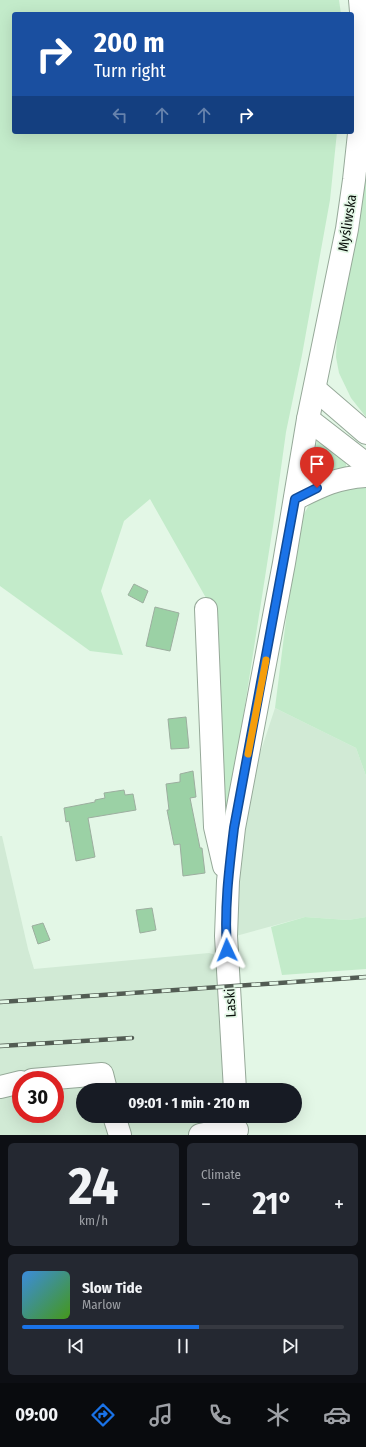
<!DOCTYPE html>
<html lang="en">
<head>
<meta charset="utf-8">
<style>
  body { margin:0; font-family:"Fira Sans Condensed",sans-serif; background:#242831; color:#f1f3f6; height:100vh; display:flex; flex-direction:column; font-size:15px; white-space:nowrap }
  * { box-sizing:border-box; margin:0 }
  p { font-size:13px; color:#9ea1a6 }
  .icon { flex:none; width:22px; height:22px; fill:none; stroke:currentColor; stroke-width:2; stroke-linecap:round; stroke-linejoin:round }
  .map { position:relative; height:1135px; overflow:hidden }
  .drawer { display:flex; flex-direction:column; gap:8px; padding:8px; background:#0d0f14; flex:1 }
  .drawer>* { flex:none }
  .banner { position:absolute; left:12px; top:12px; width:342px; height:122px; border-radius:4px; box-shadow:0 4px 16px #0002; background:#1a4fa0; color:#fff; overflow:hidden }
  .speed { position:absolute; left:12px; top:1071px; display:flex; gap:8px; font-size:20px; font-weight:700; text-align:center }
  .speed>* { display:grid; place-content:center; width:52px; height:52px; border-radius:50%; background:#171b24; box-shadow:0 4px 16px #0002; line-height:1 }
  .speed .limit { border:6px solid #d22; background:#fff; color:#111 }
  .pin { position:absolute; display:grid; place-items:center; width:34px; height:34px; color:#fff; margin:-41px -17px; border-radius:50% 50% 50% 0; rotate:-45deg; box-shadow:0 0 4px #0007 }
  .pin .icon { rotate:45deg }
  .me { position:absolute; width:44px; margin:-22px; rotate:358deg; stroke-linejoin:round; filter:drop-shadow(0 0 3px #0008) }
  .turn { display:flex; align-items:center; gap:14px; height:84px; padding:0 16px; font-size:18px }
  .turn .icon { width:52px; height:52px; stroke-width:2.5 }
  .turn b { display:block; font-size:28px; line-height:34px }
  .lanes { display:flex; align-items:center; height:38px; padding:0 16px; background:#0003; justify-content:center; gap:20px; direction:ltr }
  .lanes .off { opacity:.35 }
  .big { font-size:30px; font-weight:700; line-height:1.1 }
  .drawer .card { flex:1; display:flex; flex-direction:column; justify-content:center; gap:6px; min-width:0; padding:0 14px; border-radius:6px; background:#242831 }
  .drawer .dial { align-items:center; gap:0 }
  .dial b { font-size:52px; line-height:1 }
  .song { display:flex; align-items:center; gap:12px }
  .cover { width:48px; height:48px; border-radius:6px; background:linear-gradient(135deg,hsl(210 70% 55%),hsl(100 70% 35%)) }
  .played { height:4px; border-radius:2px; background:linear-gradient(90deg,#1a73e8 55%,#363941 55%) }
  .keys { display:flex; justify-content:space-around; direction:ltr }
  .heat { display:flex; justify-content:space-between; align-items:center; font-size:22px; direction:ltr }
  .drawer .tiles { flex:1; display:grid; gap:8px; grid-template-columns:1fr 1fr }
  .card:last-child { grid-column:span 2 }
  .trip { position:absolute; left:76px; top:1083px; width:226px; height:40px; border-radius:20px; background:#171b24; box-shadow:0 4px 16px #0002; font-weight:700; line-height:40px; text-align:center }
  .menu { display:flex; height:64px; justify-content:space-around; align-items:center; background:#090b0e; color:#9ea1a6 }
  .menu .icon { width:28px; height:28px }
  .menu .on { color:#1a73e8 }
  .menu b { font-size:18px; color:#f1f3f6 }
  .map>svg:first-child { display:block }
</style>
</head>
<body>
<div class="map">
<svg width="366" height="1135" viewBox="0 0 366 1135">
  <rect width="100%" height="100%" fill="#e3f7e6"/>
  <g fill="#d1ead5" fill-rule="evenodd">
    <polygon points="275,708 356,748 366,776 366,917 348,920 305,917 236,936 236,893 243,829 255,769"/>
    <path d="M0,836h2l26,113 6,20 175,-16 7,2 6,77 2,58h-141v26h142l1,19h-226zM21,1080h34v34h-34z"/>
  </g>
  <g fill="#c3ebca">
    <polygon points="0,0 339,0 341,14 14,14 14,132 337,132 330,200 302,355 286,432 273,526 232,788 221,832 210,605 150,499 124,521 101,591 123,655 90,651 0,586"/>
    <polygon points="366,154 366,417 351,398 339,373 336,357 338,318"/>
    <polygon points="317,441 346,463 346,470 308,485"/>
    <polygon points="366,484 366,776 356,748 275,708 291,580 300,521 309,505 324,492"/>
    <polygon points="305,917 348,920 366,917 366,969 282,975 271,927"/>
  </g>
  <g fill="#9bd1a5" stroke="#9cae9f">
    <polygon points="134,584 148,591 143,603 128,595"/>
    <polygon points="155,607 179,613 170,651 146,646"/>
    <polygon points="186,717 189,748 171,749 168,719"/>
    <polygon points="193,771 196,797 190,798 200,848 202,848 205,873 183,876 180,844 174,845 167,810 169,810 166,784 180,782 180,774"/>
    <polygon points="124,790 125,795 133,794 136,810 88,818 95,857 76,861 69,821 66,822 64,808 95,802 95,800 105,798 104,793"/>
    <polygon points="152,908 156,930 140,933 136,910"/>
    <polygon points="43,923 50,940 38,944 32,926"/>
  </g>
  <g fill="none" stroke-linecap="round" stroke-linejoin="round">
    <defs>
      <g id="minor">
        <polyline points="315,389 366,433"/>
        <polyline points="308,419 366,464"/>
        <path d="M295,499c26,-13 41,-21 71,-23"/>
        <polyline points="206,609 215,827 224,866"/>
        <polyline points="32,1080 102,1074 106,1090"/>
        <polyline points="0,1087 21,1082"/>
        <polyline points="235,1090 226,936 228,881 234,828 284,563 308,419 347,229 354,180 362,106 363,34 360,0"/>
        <polyline points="114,1116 120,1135"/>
        <polyline points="200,1135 219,1131 237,1130"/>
      </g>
    </defs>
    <use href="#minor" stroke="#96a999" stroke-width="24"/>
    <use href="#minor" stroke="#fff" stroke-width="22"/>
    <defs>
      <g id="rail">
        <polyline points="0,1002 366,977"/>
        <polyline points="0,1046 132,1038"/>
      </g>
    </defs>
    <use href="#rail" stroke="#525c53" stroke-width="4.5"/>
    <use href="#rail" stroke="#e3f7e6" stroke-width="3" stroke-dasharray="9" stroke-linecap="butt"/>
  </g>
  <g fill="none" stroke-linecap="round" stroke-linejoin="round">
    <defs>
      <path id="route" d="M227,950c-3,-41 2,-81 7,-122l61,-329 22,-11"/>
    </defs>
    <use href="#route" stroke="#114b97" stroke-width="10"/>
    <use href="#route" stroke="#1a73e8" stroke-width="7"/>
    <polyline stroke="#f59e0b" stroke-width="7" points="248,754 266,660"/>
  </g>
  <g text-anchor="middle" stroke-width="3.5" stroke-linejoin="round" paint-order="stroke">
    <g font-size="14" fill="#080e09" stroke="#e3f7e6">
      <text transform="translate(347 223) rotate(-81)" y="5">Myśliwska</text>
      <text transform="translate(230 1003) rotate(-93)" y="5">Laski</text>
    </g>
  </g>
</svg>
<div class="speed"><div class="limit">30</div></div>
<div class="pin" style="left:317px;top:488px;background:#d93025"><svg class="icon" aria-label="arrive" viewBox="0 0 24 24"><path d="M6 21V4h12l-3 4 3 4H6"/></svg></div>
<svg class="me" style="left:227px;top:950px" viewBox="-20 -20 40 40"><path d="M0-17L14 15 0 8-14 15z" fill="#1a73e8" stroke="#fff" stroke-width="4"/></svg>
<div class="trip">09:01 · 1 min · 210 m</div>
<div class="banner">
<div class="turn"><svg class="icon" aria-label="right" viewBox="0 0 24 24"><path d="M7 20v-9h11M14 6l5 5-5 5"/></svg><div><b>200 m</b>Turn right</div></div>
<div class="lanes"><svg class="icon off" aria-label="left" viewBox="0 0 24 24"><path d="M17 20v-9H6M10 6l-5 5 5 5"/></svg><svg class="icon off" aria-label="ahead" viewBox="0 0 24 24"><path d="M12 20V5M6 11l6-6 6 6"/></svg><svg class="icon off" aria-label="ahead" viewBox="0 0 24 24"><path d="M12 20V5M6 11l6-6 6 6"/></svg><svg class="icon" aria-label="right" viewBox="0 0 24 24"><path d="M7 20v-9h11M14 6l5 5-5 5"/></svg></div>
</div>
</div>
<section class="drawer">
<div class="tiles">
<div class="card dial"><b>24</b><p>km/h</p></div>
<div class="card"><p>Climate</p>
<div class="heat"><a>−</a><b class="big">21°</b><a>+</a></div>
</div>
<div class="card">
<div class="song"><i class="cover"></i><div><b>Slow Tide</b><p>Marlow</p></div></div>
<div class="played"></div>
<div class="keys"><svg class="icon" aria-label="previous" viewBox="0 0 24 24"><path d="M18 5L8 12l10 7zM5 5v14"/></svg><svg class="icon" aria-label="pause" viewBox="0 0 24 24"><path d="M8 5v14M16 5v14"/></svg><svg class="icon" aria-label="next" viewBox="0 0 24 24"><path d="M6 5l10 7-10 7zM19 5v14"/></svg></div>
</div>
</div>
</section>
<nav class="menu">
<b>09:00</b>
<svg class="icon on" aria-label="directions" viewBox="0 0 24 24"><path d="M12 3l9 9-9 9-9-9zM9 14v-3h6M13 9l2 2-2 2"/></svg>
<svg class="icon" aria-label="music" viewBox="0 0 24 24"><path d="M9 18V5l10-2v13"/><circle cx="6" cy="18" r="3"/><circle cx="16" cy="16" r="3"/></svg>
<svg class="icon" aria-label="phone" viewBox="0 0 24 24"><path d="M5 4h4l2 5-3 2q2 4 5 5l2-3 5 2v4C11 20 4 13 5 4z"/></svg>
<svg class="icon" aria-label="climate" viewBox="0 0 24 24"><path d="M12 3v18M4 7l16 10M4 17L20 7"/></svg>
<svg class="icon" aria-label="car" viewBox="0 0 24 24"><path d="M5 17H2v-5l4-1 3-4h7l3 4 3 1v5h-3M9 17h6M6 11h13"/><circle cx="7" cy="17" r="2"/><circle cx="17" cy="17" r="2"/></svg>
</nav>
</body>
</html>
